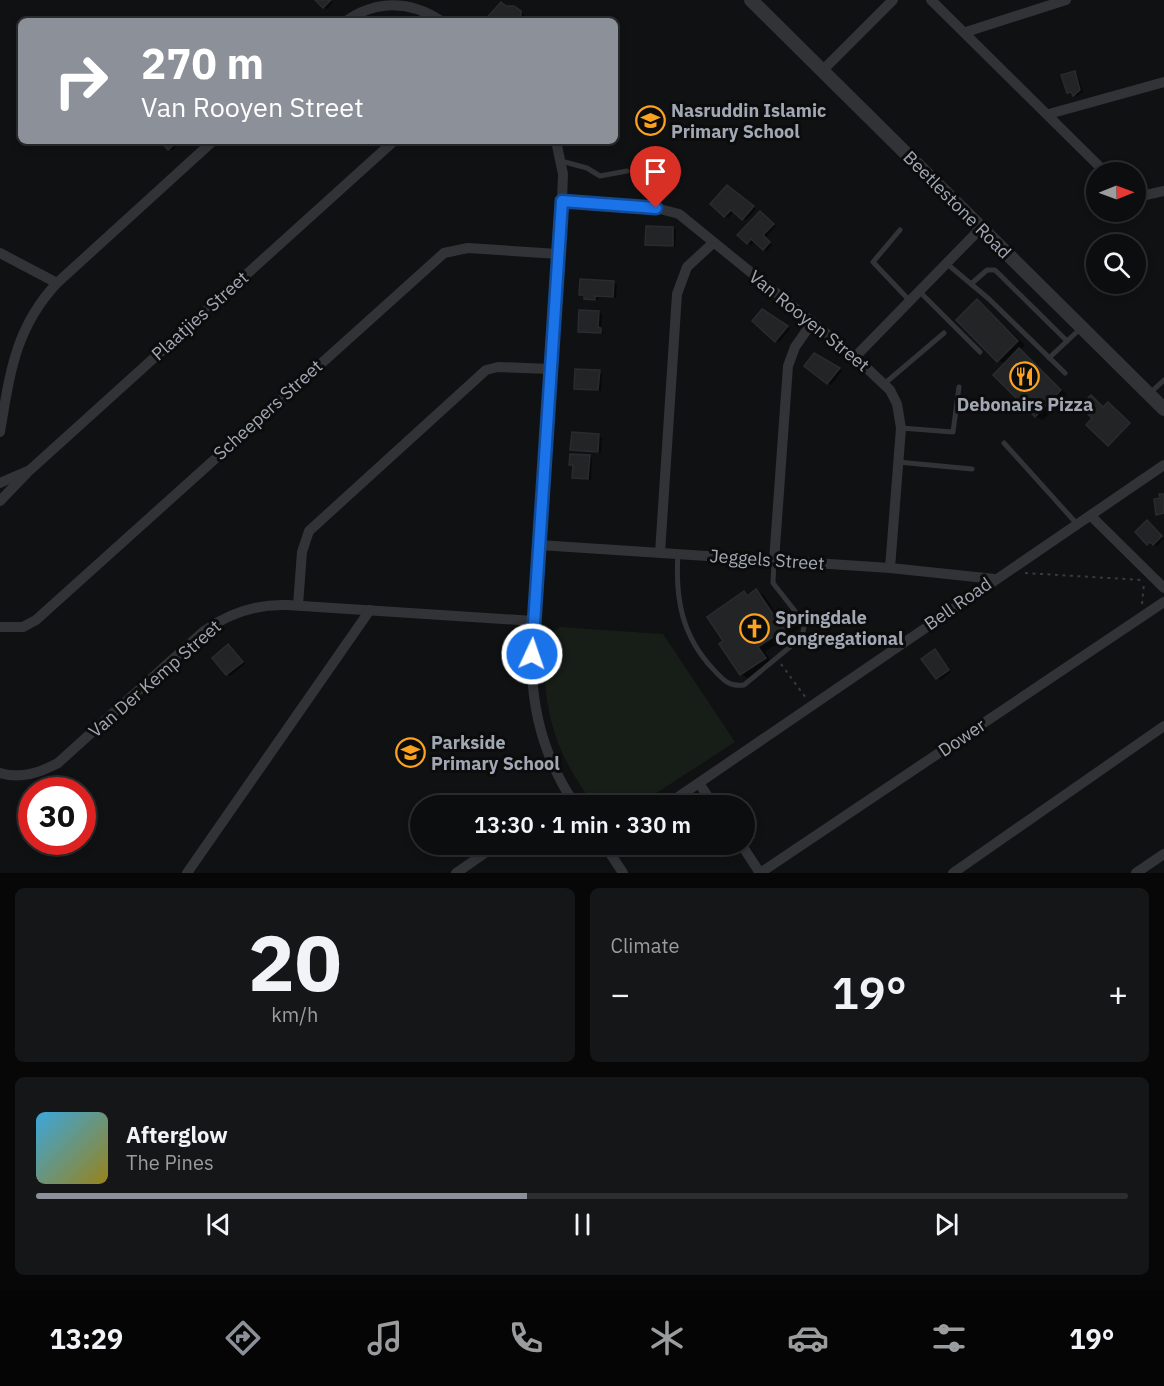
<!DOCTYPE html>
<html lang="en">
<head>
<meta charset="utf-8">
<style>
  body { margin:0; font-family:"IBM Plex Sans",sans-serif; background:#151617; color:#f1f3f6; height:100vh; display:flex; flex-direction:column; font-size:22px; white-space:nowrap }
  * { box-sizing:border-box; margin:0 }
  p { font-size:20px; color:#9a9c9e }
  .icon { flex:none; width:33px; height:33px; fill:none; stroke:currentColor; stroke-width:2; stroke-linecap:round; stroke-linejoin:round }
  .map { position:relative; height:873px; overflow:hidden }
  .sheet { display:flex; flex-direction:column; gap:15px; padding:15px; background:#070708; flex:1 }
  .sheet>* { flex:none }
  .top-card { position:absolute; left:18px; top:18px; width:600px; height:126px; border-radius:9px; box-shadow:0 3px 9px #0003,0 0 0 2px #2c2d2e; background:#8c9099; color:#fff; overflow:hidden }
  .needle { width:39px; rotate:89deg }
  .controls { position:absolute; left:1086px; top:162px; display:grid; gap:12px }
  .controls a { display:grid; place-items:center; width:60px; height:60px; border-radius:50%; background:#0c0d0e; box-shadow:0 3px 9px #0003,0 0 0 2px #2c2d2e; font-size:30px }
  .speed { position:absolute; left:18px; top:777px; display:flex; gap:12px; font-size:30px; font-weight:700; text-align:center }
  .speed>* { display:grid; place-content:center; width:78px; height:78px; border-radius:50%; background:#0c0d0e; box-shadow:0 3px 9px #0003,0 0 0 2px #2c2d2e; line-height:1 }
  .speed .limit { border:9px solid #d22; background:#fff; color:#111 }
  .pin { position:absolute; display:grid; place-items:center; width:51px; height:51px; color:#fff; margin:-62px -26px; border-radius:50% 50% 50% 0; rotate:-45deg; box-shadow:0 0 6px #0007 }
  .pin .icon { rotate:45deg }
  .me { position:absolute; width:66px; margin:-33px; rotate:3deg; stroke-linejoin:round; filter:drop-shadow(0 0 4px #0008) }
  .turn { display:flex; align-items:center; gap:21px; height:126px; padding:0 24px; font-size:27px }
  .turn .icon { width:78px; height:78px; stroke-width:2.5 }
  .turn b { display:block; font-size:42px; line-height:51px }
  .big { font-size:45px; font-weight:600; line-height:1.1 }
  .sheet .card { flex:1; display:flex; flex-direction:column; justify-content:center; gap:9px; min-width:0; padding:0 21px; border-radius:9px; background:#151617 }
  .sheet .dial { align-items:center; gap:0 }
  .dial b { font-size:78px; line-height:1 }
  .song { display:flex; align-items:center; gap:18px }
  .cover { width:72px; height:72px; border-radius:9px; background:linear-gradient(135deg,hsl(200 70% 55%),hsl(50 70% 35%)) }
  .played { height:6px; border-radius:3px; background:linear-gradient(90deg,#8c9099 45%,#2c2d2e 45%) }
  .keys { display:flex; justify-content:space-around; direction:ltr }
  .heat { display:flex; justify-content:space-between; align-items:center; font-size:33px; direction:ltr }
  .sheet .tiles { flex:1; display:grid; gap:15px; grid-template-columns:1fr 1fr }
  .card:last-child { grid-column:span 2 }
  .trip { position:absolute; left:410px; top:795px; width:345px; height:60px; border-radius:30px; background:#0c0d0e; box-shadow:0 3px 9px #0003,0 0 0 2px #2c2d2e; font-weight:600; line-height:60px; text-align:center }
  .menu { display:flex; height:96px; justify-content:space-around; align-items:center; background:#050506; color:#9a9c9e }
  .menu .icon { width:42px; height:42px }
  .menu .selected { color:#8c9099 }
  .menu b { font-size:27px; color:#f1f3f6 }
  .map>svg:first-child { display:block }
</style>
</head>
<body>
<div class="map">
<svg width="1164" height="873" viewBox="0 0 1164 873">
  <rect width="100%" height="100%" fill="#101112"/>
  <path fill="#171d17" d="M560,627l103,7 72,108 -97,63h-44c-42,-57 -51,-95 -50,-166z"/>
  <g fill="#0007">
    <polygon points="317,0 331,0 333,2 327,9"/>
    <polygon points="507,8 518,9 524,14 523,21 486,21"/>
    <polygon points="1074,72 1077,74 1083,92 1077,96 1068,92"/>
    <polygon points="162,141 181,141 182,142 172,150"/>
    <polygon points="730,188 756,209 746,220 734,211 728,218 712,204"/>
    <polygon points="763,214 776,226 765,238 772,245 767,251 755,241 751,245 748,243"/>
    <polygon points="673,228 676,230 675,247 647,244"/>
    <polygon points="614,283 617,284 616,298 598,297 598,300 589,300 581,294"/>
    <polygon points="977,301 1025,345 1020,350 1067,395 1043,420 1035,416 1005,364 998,360"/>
    <polygon points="762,311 790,329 779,342 776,341"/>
    <polygon points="599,312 602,314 601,329 604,334 579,331"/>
    <polygon points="815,354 842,371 831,385 806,366"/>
    <polygon points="599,372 602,374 601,391 576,388"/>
    <polygon points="1109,404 1130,424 1109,445 1088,425"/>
    <polygon points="599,436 602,438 601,453 572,449"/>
    <polygon points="589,456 592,458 591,480 574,477 573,466 570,464"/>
    <polygon points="1150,524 1164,538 1157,546 1148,544"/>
    <polygon points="756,591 764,595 780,620 787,615 800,628 765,652 772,662 748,678 741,674 725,641 744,593 749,596"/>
    <polygon points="229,646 245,664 230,676 214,658"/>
    <polygon points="935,651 951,672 940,680 937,678"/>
    <polygon points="32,842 51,842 51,843 36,845"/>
  </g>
  <g fill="#232426" stroke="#2a2b2e" stroke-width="1.5">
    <polygon points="315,0 331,0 323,8"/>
    <polygon points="501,2 506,6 514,6 521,11 521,21 484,21"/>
    <polygon points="1075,71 1080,90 1073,96 1071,92 1067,93 1061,75"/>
    <polygon points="160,141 178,141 168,150"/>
    <polygon points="727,185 754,206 742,220 731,210 724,217 710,204"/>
    <polygon points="760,211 774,224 763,235 770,242 763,250 751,239 747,244 737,235"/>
    <polygon points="646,226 673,227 673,246 645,245"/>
    <polygon points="580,279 614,281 613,297 595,296 595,300 584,299 584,295 579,295"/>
    <polygon points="977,299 1018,341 997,362 956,320"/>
    <polygon points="762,309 788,326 775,342 752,321"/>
    <polygon points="579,310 599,311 598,327 601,328 601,333 578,332"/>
    <polygon points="1019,348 1061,390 1035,417 993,375"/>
    <polygon points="814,353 840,368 827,384 804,366"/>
    <polygon points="575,369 600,370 598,390 574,389"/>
    <polygon points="1091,395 1103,407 1108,402 1130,423 1108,446 1086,425 1092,418 1080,406"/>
    <polygon points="572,432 599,434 598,452 570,450"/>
    <polygon points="570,454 590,455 588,479 572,478 573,465 569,465"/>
    <polygon points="1159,494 1164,494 1164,513 1156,515 1154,499 1160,498"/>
    <polygon points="1147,520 1162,536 1153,545 1150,542 1147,545 1135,532"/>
    <polygon points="756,589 777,620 787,613 794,623 758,647 766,658 740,675 719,644 723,641 707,617 744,591 747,596"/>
    <polygon points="228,644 243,662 226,675 212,658"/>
    <polygon points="935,649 949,670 936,679 921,659"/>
    <polygon points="25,800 32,800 32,842 49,842 31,844"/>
  </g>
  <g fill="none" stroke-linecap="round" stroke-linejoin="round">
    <g stroke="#373a3e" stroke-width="2" stroke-dasharray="3 4.5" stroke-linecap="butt">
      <polyline points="1025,573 1142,580"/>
      <polyline points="1142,604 1144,583"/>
      <polyline points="781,664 806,698"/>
    </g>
    <g stroke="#313337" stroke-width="5">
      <polyline points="561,161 587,168 600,176 627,171"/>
      <polyline points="900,230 873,262 910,301"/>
      <polyline points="946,263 989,299 1065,373"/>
      <polyline points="971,284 987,270 995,270 1067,341"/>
      <polyline points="919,291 980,352"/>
      <polyline points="1049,358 1081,328"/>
      <polyline points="884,384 944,333"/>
      <polyline points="1150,393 1164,380"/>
      <polyline points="901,428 953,432 959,387"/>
      <polyline points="1004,443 1077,524"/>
      <polyline points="898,462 972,469"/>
      <path d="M678,554c-3,45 4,82 35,115 10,11 16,18 31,16l58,-48 2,-10 -2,-7 -29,-37 1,-22"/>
    </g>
    <g stroke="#313337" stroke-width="10">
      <polyline points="931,0 1105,172"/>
      <path d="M346,21c30,-21 64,-21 95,0"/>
      <polyline points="966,32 1066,0"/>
      <polyline points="822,71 893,0"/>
      <polyline points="1049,114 1164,82"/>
      <path d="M556,141l7,33 -1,27 -30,471c2,50 16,93 44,134"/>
      <polyline points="1136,194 1146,195 1164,191"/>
      <polyline points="562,201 656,208 679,214 855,357 890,390 897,404 901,428 890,568"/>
      <polyline points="0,253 57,283"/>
      <polyline points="855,357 981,228"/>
      <path d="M0,432c10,-59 15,-104 57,-149l156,-142"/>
      <polyline points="0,483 30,470 394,141"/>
      <polyline points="0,501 27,473"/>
      <polyline points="1091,516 1164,588"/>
      <polyline points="539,545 890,568 995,579"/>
      <polyline points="660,553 677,294 687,267 713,243"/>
      <polyline points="774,561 788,366 795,347 811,324"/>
      <polyline points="298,605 302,552 309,531 486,370 498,367 551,369"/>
      <polyline points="0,627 23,627 36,620 444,253 468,248 558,254"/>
      <path d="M0,773c21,6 39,0 58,-10l146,-132c25,-18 52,-27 83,-26l247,16"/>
      <polyline points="699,783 714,806"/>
      <polyline points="554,806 569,795"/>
      <polyline points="665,806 1164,465"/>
      <polyline points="604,844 623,873"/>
      <polyline points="741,844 760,873"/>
      <polyline points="187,873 370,610"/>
      <polyline points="456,873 498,844"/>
      <polyline points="760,873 1164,602"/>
      <polyline points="953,873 1164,726"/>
      <polyline points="1136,873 1164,854"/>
    </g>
    <polyline stroke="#313337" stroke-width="14" points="751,0 1164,409"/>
  </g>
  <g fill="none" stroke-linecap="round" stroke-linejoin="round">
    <defs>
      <polyline id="route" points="532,654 562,201 656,208"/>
    </defs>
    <use href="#route" stroke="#114b97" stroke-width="15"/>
    <use href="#route" stroke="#1a73e8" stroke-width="10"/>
  </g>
  <defs>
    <symbol id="school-ring" viewBox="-11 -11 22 22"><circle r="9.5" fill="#0c0c0d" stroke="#fca21f" stroke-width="1.5"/><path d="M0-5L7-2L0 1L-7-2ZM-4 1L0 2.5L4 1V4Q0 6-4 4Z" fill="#fca21f"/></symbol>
    <symbol id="restaurant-ring" viewBox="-11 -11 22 22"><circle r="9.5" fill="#0c0c0d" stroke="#fca21f" stroke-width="1.5"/><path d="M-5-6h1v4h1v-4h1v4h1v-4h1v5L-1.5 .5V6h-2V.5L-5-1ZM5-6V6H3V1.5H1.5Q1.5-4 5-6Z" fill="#fca21f"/></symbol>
    <symbol id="church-ring" viewBox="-11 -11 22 22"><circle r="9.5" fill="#0c0c0d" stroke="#fca21f" stroke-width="1.5"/><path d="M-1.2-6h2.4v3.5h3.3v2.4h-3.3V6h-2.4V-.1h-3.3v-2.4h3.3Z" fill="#fca21f"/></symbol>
  </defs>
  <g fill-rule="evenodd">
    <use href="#school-ring" x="634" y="104" width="33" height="33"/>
    <use href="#restaurant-ring" x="1008" y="360" width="33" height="33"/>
    <use href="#church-ring" x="738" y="612" width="33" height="33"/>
    <use href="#school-ring" x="394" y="736" width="33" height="33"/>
  </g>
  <g text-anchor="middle" stroke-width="6" stroke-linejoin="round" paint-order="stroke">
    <g font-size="18" font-weight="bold" fill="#a1a8b4" stroke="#0c0c0d" text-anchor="start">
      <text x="671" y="117">Nasruddin Islamic<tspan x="671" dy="21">Primary School</tspan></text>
      <text x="1025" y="411" text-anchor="middle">Debonairs Pizza</text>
      <text x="775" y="624">Springdale<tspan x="775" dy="21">Congregational</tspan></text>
      <text x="431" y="749">Parkside<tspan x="431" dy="21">Primary School</tspan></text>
    </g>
    <g font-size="18" fill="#a1a8b4" stroke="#0c0c0d">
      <text transform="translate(957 205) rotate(45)" y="6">Beetlestone Road</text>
      <text transform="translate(200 316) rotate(-42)" y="6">Plaatjies Street</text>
      <text transform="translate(809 321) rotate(39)" y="6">Van Rooyen Street</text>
      <text transform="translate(268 410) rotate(-42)" y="6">Scheepers Street</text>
      <text transform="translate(767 560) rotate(4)" y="6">Jeggels Street</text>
      <text transform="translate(958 604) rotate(-35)" y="6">Bell Road</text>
      <text transform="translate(155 679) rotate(-41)" y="6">Van Der Kemp Street</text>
      <text transform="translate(962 738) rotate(-34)" y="6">Dower</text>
    </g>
  </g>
</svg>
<div class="controls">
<a><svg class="needle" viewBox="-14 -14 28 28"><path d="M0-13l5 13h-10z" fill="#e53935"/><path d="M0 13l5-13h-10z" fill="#9a9c9e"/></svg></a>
<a><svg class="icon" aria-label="search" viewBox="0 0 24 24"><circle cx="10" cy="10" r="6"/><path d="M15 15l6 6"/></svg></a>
</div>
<div class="speed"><div class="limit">30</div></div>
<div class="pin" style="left:656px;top:208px;background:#d93025"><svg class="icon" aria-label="arrive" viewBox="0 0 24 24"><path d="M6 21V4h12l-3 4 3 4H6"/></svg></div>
<svg class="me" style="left:532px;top:654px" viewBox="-20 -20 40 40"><circle r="17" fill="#1a73e8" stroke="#fff" stroke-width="3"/><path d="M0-11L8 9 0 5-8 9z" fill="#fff"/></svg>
<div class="trip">13:30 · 1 min · 330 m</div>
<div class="top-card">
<div class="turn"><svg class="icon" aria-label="right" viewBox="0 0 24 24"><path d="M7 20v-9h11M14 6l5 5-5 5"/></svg><div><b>270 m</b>Van Rooyen Street</div></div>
</div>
</div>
<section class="sheet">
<div class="tiles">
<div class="card dial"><b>20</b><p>km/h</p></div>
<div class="card"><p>Climate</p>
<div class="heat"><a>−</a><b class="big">19°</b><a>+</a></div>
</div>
<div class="card">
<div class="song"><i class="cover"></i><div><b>Afterglow</b><p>The Pines</p></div></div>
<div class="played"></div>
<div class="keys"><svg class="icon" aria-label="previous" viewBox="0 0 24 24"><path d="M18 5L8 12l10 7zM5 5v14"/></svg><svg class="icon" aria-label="pause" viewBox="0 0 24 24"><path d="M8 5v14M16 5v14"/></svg><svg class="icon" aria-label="next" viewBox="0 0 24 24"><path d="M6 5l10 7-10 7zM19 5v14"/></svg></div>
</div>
</div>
</section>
<nav class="menu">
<b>13:29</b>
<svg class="icon selected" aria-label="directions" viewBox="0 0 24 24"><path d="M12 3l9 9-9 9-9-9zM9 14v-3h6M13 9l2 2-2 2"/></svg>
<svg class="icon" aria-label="music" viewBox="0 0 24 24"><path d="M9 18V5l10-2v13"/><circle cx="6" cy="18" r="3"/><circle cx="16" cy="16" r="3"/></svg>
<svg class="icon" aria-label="phone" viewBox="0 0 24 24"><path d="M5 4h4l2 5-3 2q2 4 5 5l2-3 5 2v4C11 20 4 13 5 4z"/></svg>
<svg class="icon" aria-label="climate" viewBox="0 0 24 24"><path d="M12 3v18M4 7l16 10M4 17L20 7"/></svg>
<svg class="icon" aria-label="car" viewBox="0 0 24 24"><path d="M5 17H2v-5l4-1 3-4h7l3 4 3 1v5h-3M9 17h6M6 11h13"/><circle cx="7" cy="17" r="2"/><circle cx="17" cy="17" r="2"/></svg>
<svg class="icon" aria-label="filters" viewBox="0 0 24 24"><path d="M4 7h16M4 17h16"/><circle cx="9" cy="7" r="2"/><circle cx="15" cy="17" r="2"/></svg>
<b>19°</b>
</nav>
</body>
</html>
